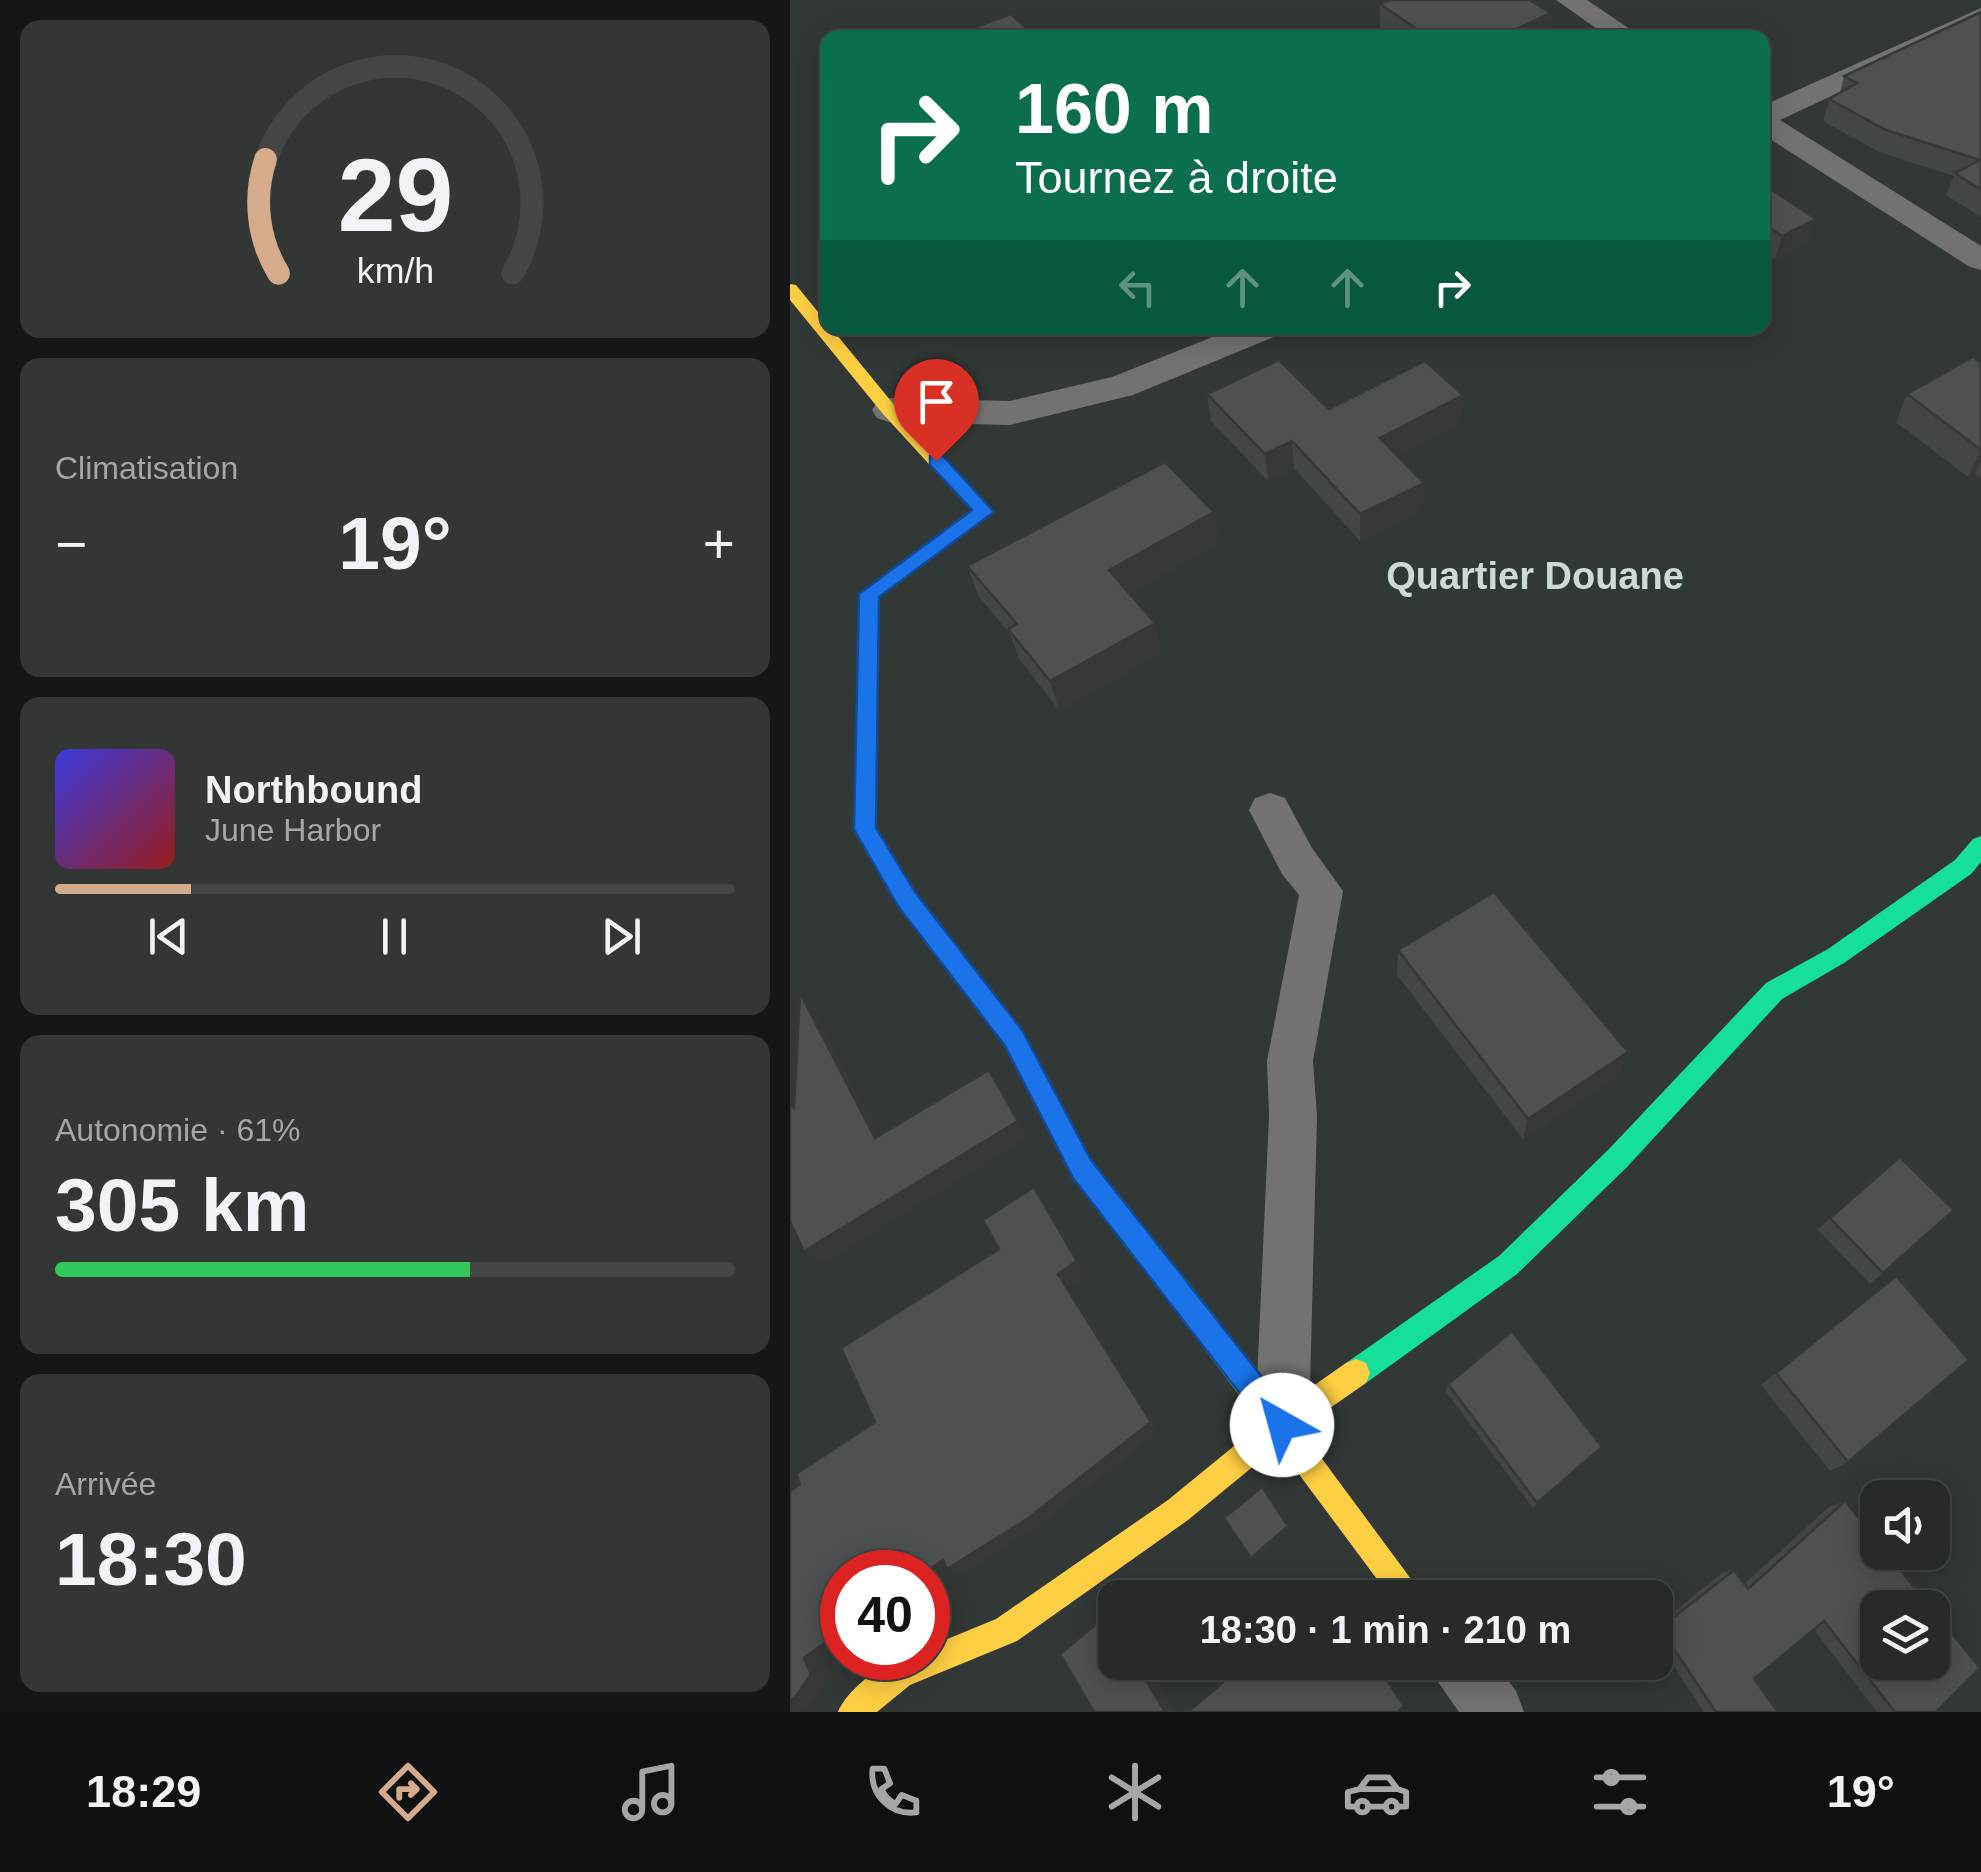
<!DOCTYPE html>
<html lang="fr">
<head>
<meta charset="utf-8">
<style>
  body { margin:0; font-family:Helvetica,sans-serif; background:#323634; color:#f1f3f6; height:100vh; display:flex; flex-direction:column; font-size:38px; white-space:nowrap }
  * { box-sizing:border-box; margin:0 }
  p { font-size:32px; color:#a4a7a8 }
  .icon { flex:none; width:55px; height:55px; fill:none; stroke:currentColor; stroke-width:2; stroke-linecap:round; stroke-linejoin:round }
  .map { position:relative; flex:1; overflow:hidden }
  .panel { display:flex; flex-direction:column; gap:20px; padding:20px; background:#151716; width:790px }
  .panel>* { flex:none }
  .top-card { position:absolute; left:30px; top:30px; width:950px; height:305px; border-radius:20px; box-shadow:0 5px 25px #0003,0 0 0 2px #424645; background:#0b6e4f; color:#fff; overflow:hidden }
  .fabs { position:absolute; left:1070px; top:1480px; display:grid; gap:20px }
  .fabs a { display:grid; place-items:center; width:90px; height:90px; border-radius:20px; background:#262a28; box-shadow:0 5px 25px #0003,0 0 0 2px #424645; font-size:50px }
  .speed { position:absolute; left:30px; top:1550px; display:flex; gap:20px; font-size:50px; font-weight:700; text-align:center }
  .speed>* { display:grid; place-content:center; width:130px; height:130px; border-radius:50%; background:#262a28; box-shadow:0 5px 25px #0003,0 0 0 2px #424645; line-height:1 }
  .speed .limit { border:15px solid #d22; background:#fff; color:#111 }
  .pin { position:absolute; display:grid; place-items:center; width:85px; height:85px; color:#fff; margin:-102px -42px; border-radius:50% 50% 50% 0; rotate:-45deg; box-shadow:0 0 10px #0007 }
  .pin .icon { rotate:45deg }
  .me { position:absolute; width:110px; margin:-55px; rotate:322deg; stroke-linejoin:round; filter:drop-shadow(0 0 8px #0008) }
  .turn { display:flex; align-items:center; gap:35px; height:210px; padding:0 30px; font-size:45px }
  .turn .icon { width:130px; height:130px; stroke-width:2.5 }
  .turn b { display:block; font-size:70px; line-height:85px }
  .lanes { display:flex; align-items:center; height:95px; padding:0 30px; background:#0003; justify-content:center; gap:50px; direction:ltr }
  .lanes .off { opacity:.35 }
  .big { font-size:75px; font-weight:800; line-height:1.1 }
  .panel .tile { flex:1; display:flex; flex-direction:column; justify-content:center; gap:15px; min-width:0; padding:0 35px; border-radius:20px; background:#323634 }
  .panel .dial { align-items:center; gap:0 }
  .dial svg { height:260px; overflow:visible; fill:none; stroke:#424645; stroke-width:7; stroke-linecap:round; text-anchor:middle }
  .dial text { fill:#f1f3f6; stroke:none }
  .song { display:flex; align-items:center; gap:30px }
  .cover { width:120px; height:120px; border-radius:15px; background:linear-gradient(135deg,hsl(240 70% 55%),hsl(0 70% 35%)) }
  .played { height:10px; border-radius:5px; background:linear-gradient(90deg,#d6ab8b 20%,#424645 20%) }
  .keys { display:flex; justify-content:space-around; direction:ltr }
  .heat { display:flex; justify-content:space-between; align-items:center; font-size:55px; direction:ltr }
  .charge { height:15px; border-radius:8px; background:linear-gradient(90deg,#34c759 61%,#424645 0) }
  .trip { position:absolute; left:308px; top:1580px; width:575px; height:100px; border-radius:20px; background:#262a28; box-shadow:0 5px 25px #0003,0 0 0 2px #424645; font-weight:800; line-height:100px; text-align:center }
  .dock { display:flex; height:160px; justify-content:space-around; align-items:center; background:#0f1110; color:#a4a7a8 }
  .dock .icon { width:70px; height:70px }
  .dock .on { color:#d6ab8b }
  .dock b { font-size:45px; color:#f1f3f6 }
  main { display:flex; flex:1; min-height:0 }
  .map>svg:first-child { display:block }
</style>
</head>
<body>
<main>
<section class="panel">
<div class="tile dial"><svg viewBox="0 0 100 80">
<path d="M14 69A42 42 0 1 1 86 69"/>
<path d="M14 69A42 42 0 0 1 10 34" stroke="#d6ab8b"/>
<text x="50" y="56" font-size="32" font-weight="700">29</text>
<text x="50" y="72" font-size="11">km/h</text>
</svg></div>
<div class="tile"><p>Climatisation</p>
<div class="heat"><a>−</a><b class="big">19°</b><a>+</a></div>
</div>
<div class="tile">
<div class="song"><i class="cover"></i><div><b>Northbound</b><p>June Harbor</p></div></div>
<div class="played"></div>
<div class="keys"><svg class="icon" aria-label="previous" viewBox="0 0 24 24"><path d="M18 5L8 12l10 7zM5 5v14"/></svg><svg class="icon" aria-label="pause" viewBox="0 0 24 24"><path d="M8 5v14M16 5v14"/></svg><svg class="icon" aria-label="next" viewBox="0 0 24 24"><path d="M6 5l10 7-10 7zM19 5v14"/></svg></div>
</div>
<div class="tile"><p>Autonomie · 61%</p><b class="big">305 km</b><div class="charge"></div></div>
<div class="tile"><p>Arrivée</p><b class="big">18:30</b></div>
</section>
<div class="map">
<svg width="1191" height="1712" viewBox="0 0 1191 1712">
  <rect width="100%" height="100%" fill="#323835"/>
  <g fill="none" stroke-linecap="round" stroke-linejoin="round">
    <g fill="#737271" fill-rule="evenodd">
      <polygon points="766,0 797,0 853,38 820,38"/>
      <polygon points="1191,8 1191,26 990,120 1191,246 1191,270 1180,267 972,134 972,106"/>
      <polygon points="445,328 490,328 486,336 343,395 220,425 99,422 87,418 82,410 87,402 99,398 220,401 322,377"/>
      <polygon points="480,793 495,798 522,848 553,891 523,1061 527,1116 519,1425 511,1444 492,1452 473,1444 465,1425 479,1116 477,1061 509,895 492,874 459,810 465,798"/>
      <polygon points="639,1662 704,1662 726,1691 734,1712 669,1712 648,1682"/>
    </g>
    <g fill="#16e098" fill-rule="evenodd">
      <polygon points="76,747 84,750 87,756 86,828 125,892 232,1030 301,1160 411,1298 414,1308 411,1318 401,1321 391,1318 283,1178 214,1046 109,906 67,836 64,829 65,756 68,750"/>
      <polygon points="1191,836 1191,862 1181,874 1054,963 992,999 837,1167 727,1274 576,1383 566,1387 556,1383 552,1373 556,1363 709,1256 819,1149 976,983 1038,949 1165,860 1183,839"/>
    </g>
    <g fill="#ffcf43" fill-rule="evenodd">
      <polygon points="0,284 6,285 105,406 204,512 89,597 87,756 84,762 68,762 65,756 69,594 182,511 93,414 0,300"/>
      <path d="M401,1295l10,3 82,109 63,-44 10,-4 10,4 4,10 -4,10 -66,46 125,169h-34l-113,-152 -90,74 -171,121 -107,44 -33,27h-39c7,-19 43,-50 64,-54 7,-2 18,0 26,0v-11l68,-28 172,-119 93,-76 -80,-106 -3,-10 3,-10z"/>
    </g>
  </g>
  <g fill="#424644">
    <polygon points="590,4 761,13 758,38 590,38"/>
    <polygon points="1191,12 1191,217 1156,195 1164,176 1089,152 1033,121 1039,99 1050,93 1054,76"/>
    <polygon points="972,183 1019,242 985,260 972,251"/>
    <polygon points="1191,363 1191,478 1185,474 1178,477 1106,422 1117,394"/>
    <polygon points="417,394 539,409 673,395 671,422 607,456 634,483 633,509 570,541 504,468 478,481 421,421"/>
    <polygon points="424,512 429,543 340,593 365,623 372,653 269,710 229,659 220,634 189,597 177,566"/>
    <polygon points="608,950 838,1052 829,1074 733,1139 607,975"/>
    <polygon points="1040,1218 1093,1273 1080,1284 1028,1230"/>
    <polygon points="1106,1276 1058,1462 1040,1471 971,1385"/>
    <polygon points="658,1384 812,1447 743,1508 656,1392"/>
    <polygon points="1055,1501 1146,1712 1087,1712 1024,1630 964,1679 988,1712 914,1712 865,1637 865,1627 932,1573 944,1570 954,1584 1039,1507"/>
  </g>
  <g fill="#363937">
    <polygon points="854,0 866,0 854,6"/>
    <polygon points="761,13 758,38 707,38"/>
    <polygon points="1026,219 1019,242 985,260 992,236"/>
    <polygon points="673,395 671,422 590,465 590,438"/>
    <polygon points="502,441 504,468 478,481 475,454"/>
    <polygon points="1191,451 1191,461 1185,474 1178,477"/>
    <polygon points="634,483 633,509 570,541 570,514"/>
    <polygon points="424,512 429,543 326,601 319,570"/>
    <polygon points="365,623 372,653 269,710 260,681"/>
    <polygon points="10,993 26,1011 100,1153 85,1138"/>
    <polygon points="838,1052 829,1074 733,1139 738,1119"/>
    <polygon points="199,1070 239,1137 32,1264 14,1251"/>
    <polygon points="244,1187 256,1203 297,1275 279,1287 369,1431 250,1525 174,1573 162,1570 138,1587 138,1572 136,1572 153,1560 268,1274"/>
    <polygon points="498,1526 500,1528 463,1560 461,1558"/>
    <polygon points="317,1615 325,1617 325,1629"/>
    <polygon points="52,1630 52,1647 36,1658 43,1674 29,1696 7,1712 0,1712 0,1701 14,1658"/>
    <polygon points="345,1662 355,1662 385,1712 375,1712"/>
  </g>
  <g fill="#4d514f" stroke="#363937" stroke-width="2.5">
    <polygon points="600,0 739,0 761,13 707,38 640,38 590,4"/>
    <polygon points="1191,12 1191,190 1165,173 1190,160 1096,130 1039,99 1067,83 1054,76"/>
    <polygon points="221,14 247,38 194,38 183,28"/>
    <polygon points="972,183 1026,219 992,236 972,223"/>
    <polygon points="1183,357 1191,363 1191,450 1117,394"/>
    <polygon points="489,360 539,409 635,361 673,395 590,438 634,483 570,514 502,441 475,454 417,394"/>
    <polygon points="375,462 424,512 319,570 365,623 260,681 218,629 227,624 177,566"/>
    <polygon points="704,892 838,1052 738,1119 608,950"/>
    <polygon points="10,993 85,1138 199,1070 228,1121 14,1251 0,1222 0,1102 4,1108"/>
    <polygon points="1110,1157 1164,1210 1093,1273 1040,1218"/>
    <polygon points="244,1187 287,1261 268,1274 361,1422 237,1519 157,1569 153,1560 136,1572 52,1572 52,1630 14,1658 21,1674 6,1696 0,1701 0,1491 10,1484 6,1474 85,1422 51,1348 209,1249 193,1220"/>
    <polygon points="1106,1276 1179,1360 1058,1462 986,1373"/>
    <polygon points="722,1331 812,1447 747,1503 658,1384"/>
    <polygon points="472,1487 498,1526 461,1558 434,1518"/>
    <polygon points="1055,1501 1088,1541 1088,1552 1096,1552 1141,1608 1088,1608 1088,1662 1142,1662 1142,1609 1190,1668 1146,1712 1105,1712 1034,1621 964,1679 988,1712 926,1712 870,1628 944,1570 958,1589"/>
    <polygon points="317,1615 325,1629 325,1662 345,1662 375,1712 304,1712 270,1654"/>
    <polygon points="457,1662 585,1662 614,1706 608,1712 398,1712"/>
  </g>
  <polygon fill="#1a73e8" stroke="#114b97" stroke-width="2.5" points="146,454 153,456 204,512 89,597 86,828 125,892 232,1030 301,1160 502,1415 506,1425 502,1435 492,1439 482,1435 283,1178 215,1046 108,906 67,835 64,829 69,594 182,510 140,465 140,456"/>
  <g text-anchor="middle" stroke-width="10" stroke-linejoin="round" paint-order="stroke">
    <g font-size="38" font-weight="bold" fill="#cedbd3" stroke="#303a34">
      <text x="745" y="589">Quartier Douane</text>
    </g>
  </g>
</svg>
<div class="fabs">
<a><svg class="icon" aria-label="sound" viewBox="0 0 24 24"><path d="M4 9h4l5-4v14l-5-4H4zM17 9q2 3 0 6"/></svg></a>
<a><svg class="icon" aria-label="layers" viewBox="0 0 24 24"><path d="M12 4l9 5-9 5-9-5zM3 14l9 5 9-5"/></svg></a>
</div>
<div class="speed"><div class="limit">40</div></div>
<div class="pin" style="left:146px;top:461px;background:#d93025"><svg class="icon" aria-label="arrive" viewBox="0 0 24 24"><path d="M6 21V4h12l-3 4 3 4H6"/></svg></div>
<svg class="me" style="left:492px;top:1425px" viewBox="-20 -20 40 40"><circle r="19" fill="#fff"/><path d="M0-13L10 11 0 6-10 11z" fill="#1a73e8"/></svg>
<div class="trip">18:30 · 1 min · 210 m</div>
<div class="top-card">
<div class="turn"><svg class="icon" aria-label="right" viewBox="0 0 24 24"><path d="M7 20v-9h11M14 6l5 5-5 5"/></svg><div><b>160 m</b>Tournez à droite</div></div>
<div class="lanes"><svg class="icon off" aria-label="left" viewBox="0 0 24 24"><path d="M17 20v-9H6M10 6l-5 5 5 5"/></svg><svg class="icon off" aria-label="ahead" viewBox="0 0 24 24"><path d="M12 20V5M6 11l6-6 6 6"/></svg><svg class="icon off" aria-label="ahead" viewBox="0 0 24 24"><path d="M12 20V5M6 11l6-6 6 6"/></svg><svg class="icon" aria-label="right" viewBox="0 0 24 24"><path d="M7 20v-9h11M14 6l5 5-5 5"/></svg></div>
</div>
</div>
</main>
<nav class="dock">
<b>18:29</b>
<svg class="icon on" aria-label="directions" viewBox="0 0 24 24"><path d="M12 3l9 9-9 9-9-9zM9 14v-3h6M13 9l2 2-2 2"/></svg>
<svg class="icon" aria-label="music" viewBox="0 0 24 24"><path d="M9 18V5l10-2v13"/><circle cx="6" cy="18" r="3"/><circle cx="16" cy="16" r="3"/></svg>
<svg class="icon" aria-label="phone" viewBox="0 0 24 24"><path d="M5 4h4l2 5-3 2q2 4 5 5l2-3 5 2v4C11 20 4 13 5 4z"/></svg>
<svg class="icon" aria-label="climate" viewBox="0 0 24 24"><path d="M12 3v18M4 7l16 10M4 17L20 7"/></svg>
<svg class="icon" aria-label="car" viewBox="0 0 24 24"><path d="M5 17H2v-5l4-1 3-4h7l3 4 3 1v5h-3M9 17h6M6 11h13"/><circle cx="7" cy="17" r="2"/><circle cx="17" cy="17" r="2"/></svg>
<svg class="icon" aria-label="filters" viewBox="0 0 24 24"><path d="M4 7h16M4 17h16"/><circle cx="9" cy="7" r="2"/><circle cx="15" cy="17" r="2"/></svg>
<b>19°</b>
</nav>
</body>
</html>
